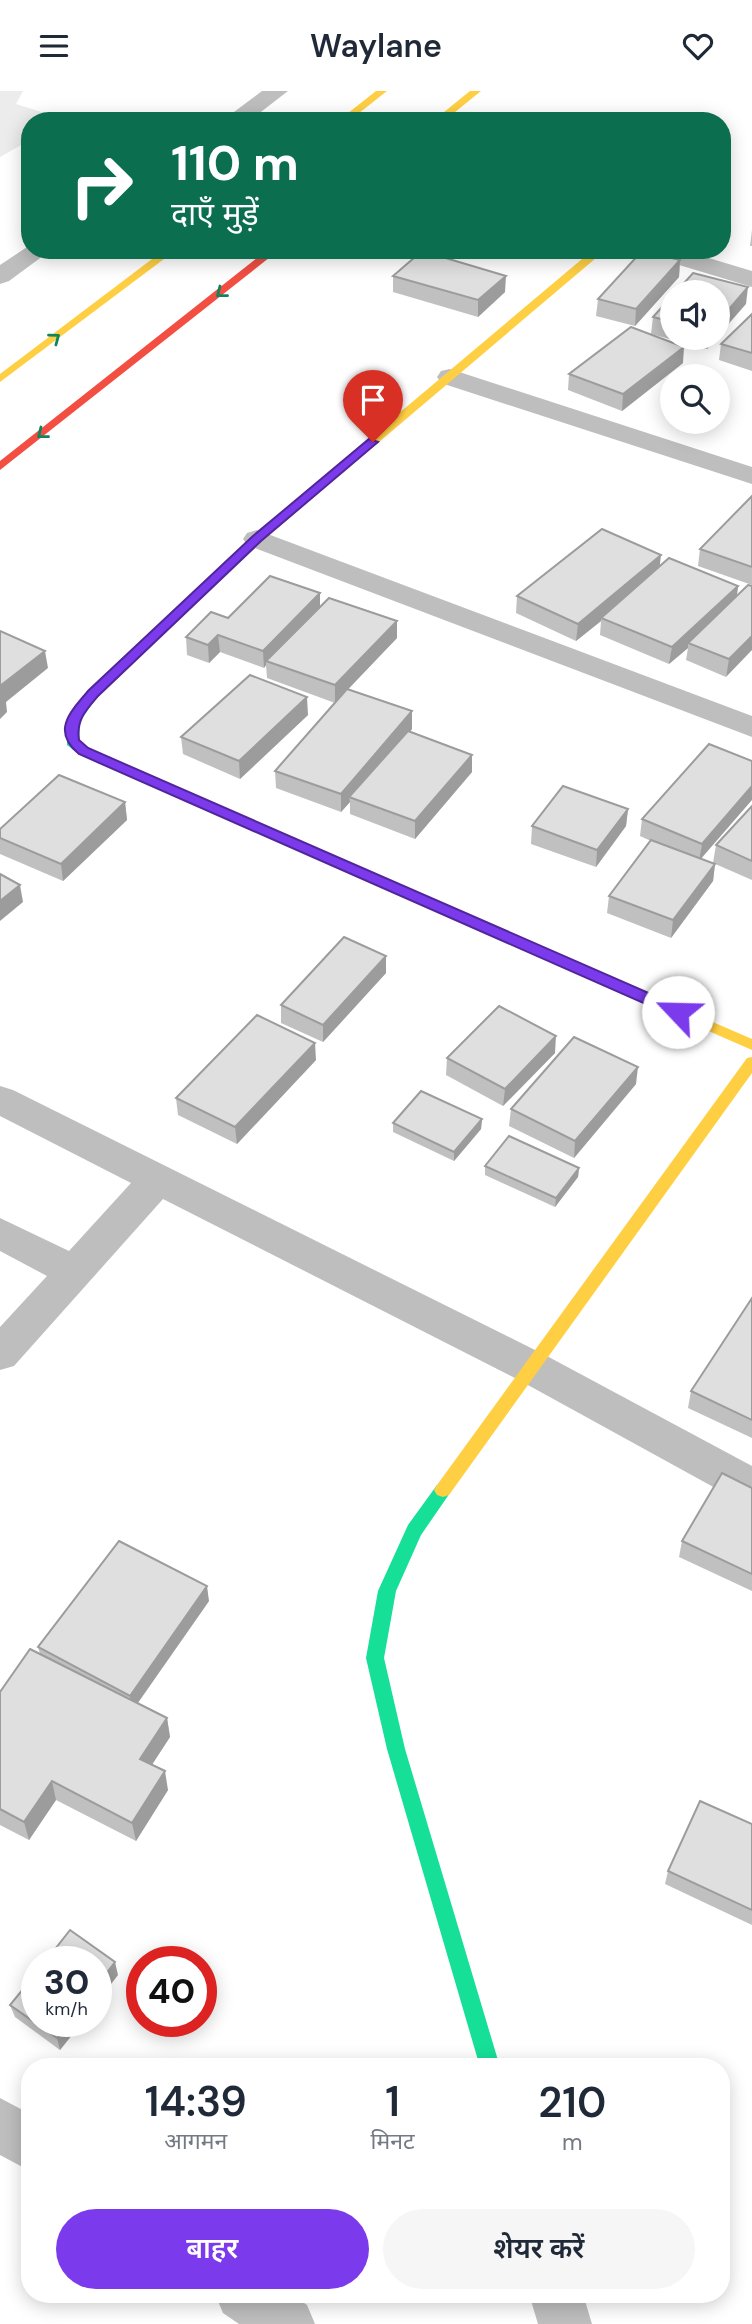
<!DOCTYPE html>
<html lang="hi">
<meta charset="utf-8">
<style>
body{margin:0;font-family:"DM Sans","Noto Sans Devanagari",sans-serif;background:#f6f6f7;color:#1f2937;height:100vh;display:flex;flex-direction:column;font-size:26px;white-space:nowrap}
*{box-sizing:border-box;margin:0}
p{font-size:23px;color:#747a83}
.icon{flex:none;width:38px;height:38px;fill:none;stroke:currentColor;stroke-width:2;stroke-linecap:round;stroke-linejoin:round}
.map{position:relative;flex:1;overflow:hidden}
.drawer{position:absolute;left:21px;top:1967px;width:709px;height:245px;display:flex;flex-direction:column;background:#fff;border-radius:28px;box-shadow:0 4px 18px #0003}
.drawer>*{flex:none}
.banner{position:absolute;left:21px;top:21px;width:710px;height:147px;border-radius:28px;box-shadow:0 4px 18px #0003;background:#0b6e4f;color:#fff;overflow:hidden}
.buttons{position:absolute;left:660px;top:189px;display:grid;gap:14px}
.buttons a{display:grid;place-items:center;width:70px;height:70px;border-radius:50%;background:#fff;box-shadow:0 4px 18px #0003;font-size:35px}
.speed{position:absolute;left:21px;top:1855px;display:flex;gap:14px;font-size:35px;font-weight:700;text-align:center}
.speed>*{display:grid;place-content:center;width:91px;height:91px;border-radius:50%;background:#fff;box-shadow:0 4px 18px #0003;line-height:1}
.speed small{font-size:18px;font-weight:400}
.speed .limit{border:10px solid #d22;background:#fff;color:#111}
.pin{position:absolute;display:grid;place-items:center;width:60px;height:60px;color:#fff;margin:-72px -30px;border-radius:50% 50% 50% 0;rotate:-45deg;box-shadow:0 0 7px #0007}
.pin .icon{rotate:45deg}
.me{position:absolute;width:77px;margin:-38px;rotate:294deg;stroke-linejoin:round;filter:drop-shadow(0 0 5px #0008)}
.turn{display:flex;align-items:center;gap:24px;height:147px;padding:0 35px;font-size:32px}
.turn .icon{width:91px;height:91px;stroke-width:2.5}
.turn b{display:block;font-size:49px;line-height:60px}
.eta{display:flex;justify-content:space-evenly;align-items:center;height:119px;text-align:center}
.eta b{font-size:42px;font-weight:600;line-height:49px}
.primary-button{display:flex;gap:14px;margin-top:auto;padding:14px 35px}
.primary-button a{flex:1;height:80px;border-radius:42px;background:#7c3aed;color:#fff;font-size:28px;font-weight:600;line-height:80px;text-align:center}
.primary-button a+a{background:#f6f6f7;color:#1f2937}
header{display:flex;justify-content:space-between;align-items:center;height:91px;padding:0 35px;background:#fff;font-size:32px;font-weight:600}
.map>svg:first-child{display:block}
</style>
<header><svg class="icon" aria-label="menu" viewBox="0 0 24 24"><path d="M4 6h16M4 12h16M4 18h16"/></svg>Waylane<svg class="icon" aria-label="heart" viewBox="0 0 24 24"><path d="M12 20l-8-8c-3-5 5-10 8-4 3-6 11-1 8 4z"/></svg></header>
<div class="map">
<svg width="752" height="2233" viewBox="0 0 752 2233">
<rect width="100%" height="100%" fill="#fff"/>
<polygon fill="#ececec" points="0,0 23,0 16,13 64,28 30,30 30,49 0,66"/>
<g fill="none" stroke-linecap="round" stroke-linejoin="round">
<g fill="#bebebe" fill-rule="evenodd">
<polygon points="262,0 288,0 249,30 222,30"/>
<polygon points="30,154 30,159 51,159 9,190 0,193 0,174"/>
<polygon points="643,159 682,159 752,180 752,196 646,164"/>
<polygon points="450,278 752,376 752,393 441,292 437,286 441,280"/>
<polygon points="257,439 752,625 752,646 247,454 243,448 247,442"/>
<polygon points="0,995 13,999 545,1264 752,1375 752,1414 737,1409 517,1288 163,1108 14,1275 0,1279 0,1236 47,1185 0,1160 0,1127 69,1160 131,1092 0,1025"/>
<polygon points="0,2007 30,2023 30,2080 0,2064"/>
<polygon points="215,2203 291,2203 307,2214 315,2233 239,2233 223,2222"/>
<polygon points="529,2203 583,2203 592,2233 538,2233"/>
</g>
<g fill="#16e098" fill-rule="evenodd">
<polygon points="198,499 202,500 202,506 98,605 80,630 79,650 89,657 540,856 542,859 540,862 530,862 79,663 67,654 68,630 88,599 194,500"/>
<polygon points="443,1392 449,1394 452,1399 421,1444 396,1500 384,1567 405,1658 500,1976 480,1976 387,1658 366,1567 378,1500 408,1434 437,1394"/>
</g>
<g fill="#ffcf43" fill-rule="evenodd">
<polygon points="376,0 387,0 349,30 338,30"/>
<polygon points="470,0 481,0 444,30 433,30"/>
<polygon points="164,159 176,159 0,291 0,283"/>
<polygon points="597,159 611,159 596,167 261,451 202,506 194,506 194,500 253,445 588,163"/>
<polygon points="535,854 752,948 752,959 530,862 528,859 530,856"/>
<polygon points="752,966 752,982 449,1404 443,1406 437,1404 434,1399 437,1394 747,967"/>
</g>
<polygon fill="#f24e42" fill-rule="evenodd" points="267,159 279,159 0,379 0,370"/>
</g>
<g fill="#c0c0c0">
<polygon points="752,139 752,155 750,155"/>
<polygon points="680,169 679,186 635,235 596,225 598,208"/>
<polygon points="393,185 505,201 478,226 393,201"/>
<polygon points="672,205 672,247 716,247 707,258 651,243 653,226"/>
<polygon points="752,223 752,280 719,269 721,253"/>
<polygon points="683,272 622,320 568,299 569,283"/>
<polygon points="752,405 752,494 698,475 700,458"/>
<polygon points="660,475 738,495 737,504 748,494 726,586 686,569 688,557 669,573 600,544 601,530 576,550 516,522 517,505"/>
<polygon points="320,502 320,515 397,547 348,598 412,638 410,641 472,681 415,748 350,723 350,711 341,721 276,697 275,680 335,612 267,587 266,574 264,577 220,561 209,572 187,564 186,546 228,527"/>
<polygon points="308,624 240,688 183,663 181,646"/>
<polygon points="709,653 701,768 715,773 713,790 671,847 607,822 609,805 651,750 640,745 642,728"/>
<polygon points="125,711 127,729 63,790 0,763 0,738"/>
<polygon points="752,715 752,789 713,772 716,754"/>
<polygon points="628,718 626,735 596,776 531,753 532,735"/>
<polygon points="386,865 386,882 323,951 281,932 281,914"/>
<polygon points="555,962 503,1015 446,984 447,967"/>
<polygon points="316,969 237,1053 178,1024 176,1007"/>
<polygon points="636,993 574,1067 509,1035 511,1018"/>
<polygon points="482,1028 481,1038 454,1070 393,1041 393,1032"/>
<polygon points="485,1075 579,1077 578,1086 555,1116 485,1084"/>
<polygon points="752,1207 752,1347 688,1317 691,1300"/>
<polygon points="752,1397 752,1500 679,1466 682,1450"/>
<polygon points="209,1510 138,1612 167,1627 170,1646 152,1674 168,1699 136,1750 56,1709 29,1749 0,1734 0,1601 40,1563 38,1556"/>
<polygon points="752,1733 752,1834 665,1793 668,1780"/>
<polygon points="10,1914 83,1930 60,1959 15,1926"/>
</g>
<g fill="#9c9c9c">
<polygon points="680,169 679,186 635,235 636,218"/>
<polygon points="506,185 505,201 478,226 478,209"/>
<polygon points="748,196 746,213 718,245 718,231"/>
<polygon points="708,247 716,247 707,258"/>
<polygon points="684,256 683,272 622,320 623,303"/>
<polygon points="661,464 659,481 601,527 601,530 576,550 578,533"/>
<polygon points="738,495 736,512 688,552 688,557 669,573 672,556"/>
<polygon points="320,502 320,519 266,570 266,574 264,577 263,560"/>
<polygon points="397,530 397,547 335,612 335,594"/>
<polygon points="218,544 220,561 209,572 208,554"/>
<polygon points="752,545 752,559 726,586 729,568"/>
<polygon points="45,560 48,577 6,611 7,621 0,628 0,595"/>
<polygon points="307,606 308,624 240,688 239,670"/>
<polygon points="412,620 412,638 353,707 349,706 350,711 341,721 341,703"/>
<polygon points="472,664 472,681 415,748 415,730"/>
<polygon points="752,695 752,709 699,770 702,753"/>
<polygon points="125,711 127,729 63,790 61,773"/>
<polygon points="628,718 626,735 596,776 597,759"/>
<polygon points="715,773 713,790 671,847 673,829"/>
<polygon points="20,794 23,811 0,830 0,810"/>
<polygon points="386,865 386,882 323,951 323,934"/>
<polygon points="556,945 555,962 503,1015 505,998"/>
<polygon points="315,952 316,969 237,1053 235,1036"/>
<polygon points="638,976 636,993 574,1067 575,1050"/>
<polygon points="482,1028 481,1038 454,1070 454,1061"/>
<polygon points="579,1077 578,1086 555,1116 556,1107"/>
<polygon points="207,1495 209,1510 132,1620 130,1605"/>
<polygon points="167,1627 170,1646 143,1687 140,1668"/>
<polygon points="165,1680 168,1699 136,1750 132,1732"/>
<polygon points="52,1690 56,1709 29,1749 24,1731"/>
<polygon points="115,1871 118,1884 96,1913 96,1896"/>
<polygon points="70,1930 83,1930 60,1959 57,1947"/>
</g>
<g fill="#dfdfdf" stroke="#9c9c9c" stroke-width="2">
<polygon points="422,160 506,185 478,209 393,185"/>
<polygon points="642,160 680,169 636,218 598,208"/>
<polygon points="693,182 748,196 718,231 718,201 676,201"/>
<polygon points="672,205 672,231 653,226"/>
<polygon points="752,223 752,262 721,253"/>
<polygon points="631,236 684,256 623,303 569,283"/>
<polygon points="752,405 752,476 700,458"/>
<polygon points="602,438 661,464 578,533 517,505"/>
<polygon points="669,467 738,495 672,556 601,527"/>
<polygon points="270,485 320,502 263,560 218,544 208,554 186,546 211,521 228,527"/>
<polygon points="748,494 752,495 752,545 729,568 688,552"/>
<polygon points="329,507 397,530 335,594 266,570"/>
<polygon points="0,540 45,560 0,595"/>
<polygon points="250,584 307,606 239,670 181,646"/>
<polygon points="347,598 412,620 341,703 275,680"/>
<polygon points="408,640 472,664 415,730 349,706"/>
<polygon points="709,653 752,670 752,695 702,753 642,728"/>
<polygon points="59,684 125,711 61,773 0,747 0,738"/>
<polygon points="563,695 628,718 597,759 532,735"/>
<polygon points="752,715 752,770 716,754"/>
<polygon points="651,749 715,773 673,829 609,805"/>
<polygon points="0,783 20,794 0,810"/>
<polygon points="344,846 386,865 323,934 281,914"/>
<polygon points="499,915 556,945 505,998 447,967"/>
<polygon points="257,924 315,952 235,1036 176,1007"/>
<polygon points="574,946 638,976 575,1050 511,1018"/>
<polygon points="421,1000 482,1028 454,1061 393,1032"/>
<polygon points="509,1045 579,1077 556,1107 485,1075"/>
<polygon points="752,1207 752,1329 691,1300"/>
<polygon points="722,1382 752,1397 752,1483 682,1450"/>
<polygon points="119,1450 207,1495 130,1605 38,1556"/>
<polygon points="30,1558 167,1627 140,1668 165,1680 132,1732 52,1690 24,1731 0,1718 0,1601"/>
<polygon points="700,1710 752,1733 752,1819 668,1780"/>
<polygon points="70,1839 115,1871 96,1896 96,1871 45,1871"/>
<polygon points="37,1881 37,1930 70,1930 57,1947 10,1914"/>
</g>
<defs><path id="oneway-chevron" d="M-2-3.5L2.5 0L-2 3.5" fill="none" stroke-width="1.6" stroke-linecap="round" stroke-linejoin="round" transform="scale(1.75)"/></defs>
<g stroke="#0d865b">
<use href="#oneway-chevron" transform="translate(221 202) rotate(142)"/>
<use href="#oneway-chevron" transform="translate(55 247) rotate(-37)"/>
<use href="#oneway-chevron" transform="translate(42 343) rotate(142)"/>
</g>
<path fill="#7c3aed" stroke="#51269a" stroke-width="2" d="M369 348 378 351 261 450 98 605C86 619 76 629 79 649L88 657 683 917 685 921 683 925H673L79 663C51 640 70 621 89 599L253 445Z"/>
</svg>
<div class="buttons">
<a><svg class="icon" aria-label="sound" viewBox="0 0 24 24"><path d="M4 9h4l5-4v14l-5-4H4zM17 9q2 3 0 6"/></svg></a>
<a><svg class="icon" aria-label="search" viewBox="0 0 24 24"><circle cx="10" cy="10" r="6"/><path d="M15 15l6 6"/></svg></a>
</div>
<div class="speed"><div>30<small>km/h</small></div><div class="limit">40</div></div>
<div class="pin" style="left:373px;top:351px;background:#d93025"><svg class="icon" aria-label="arrive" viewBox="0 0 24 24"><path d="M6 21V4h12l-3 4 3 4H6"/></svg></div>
<svg class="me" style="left:678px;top:921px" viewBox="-20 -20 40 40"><circle r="19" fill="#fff"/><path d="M0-13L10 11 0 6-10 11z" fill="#7c3aed"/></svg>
<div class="banner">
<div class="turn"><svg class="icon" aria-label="right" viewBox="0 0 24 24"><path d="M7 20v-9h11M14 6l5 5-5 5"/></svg><div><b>110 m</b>दाएँ मुड़ें</div></div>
</div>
<section class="drawer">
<div class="eta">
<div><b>14:39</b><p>आगमन</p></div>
<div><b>1</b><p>मिनट</p></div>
<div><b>210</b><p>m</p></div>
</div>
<div class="primary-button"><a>बाहर</a><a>शेयर करें</a></div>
</section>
</div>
